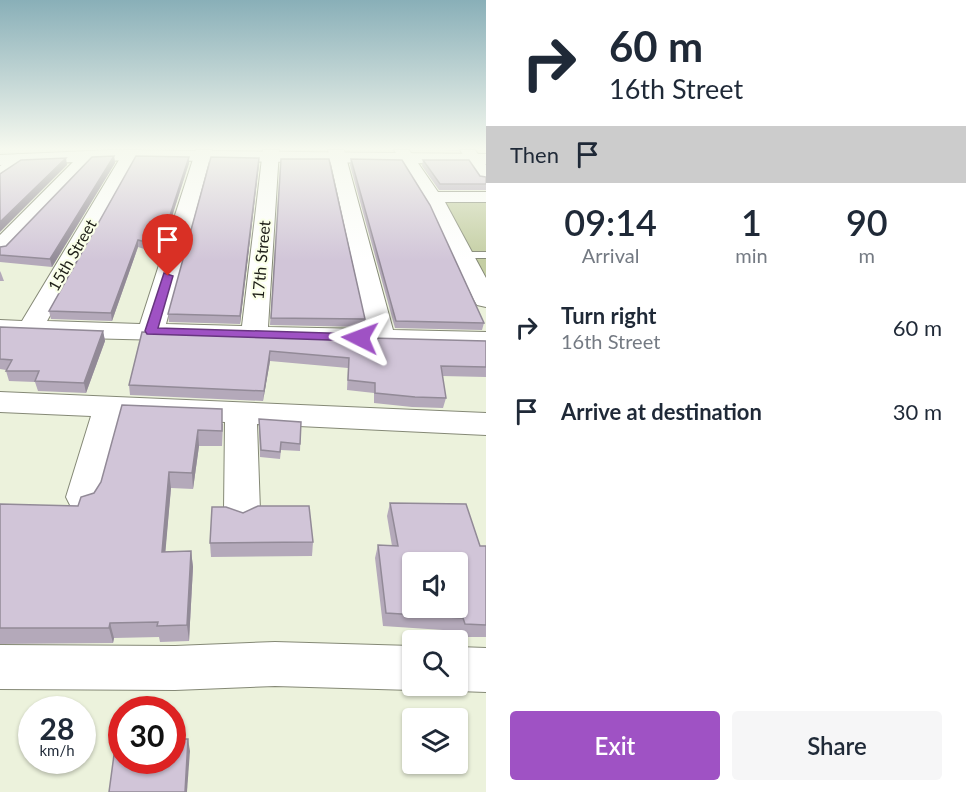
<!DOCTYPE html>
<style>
body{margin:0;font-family:Lato,sans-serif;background:#f6f6f7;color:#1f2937;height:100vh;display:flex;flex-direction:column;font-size:22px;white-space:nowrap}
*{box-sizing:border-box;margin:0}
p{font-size:20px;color:#747a83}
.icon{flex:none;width:33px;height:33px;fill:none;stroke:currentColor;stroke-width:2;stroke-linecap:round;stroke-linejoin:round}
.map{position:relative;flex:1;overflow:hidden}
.drawer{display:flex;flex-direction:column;background:#fff;width:480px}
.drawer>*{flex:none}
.banner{background:#fff;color:#1f2937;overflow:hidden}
.buttons{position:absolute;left:402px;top:552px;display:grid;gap:12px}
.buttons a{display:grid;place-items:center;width:66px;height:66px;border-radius:6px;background:#fff;box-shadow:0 2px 4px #0004;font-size:30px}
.speed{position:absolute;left:18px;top:696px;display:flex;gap:12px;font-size:30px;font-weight:700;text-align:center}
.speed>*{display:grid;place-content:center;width:78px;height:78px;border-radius:50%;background:#fff;box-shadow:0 2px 4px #0004;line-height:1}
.speed small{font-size:15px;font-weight:400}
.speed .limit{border:9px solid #d22;background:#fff;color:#111}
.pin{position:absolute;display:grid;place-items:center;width:51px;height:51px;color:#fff;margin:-62px -26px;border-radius:50% 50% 50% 0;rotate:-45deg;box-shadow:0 0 6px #0007}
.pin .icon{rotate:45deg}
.me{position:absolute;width:66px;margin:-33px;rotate:273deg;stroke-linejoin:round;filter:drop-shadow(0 0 4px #0008)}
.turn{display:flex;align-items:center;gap:21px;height:126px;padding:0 24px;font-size:27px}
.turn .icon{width:78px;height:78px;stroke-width:2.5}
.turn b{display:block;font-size:42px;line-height:51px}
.then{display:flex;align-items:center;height:57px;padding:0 24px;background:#0003;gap:12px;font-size:22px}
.eta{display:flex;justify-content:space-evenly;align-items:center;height:102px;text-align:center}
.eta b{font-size:36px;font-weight:600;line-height:42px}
.button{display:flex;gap:12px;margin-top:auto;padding:12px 24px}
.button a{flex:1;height:69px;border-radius:6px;background:#9f52c4;color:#fff;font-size:24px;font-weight:600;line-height:69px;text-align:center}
.button a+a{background:#f6f6f7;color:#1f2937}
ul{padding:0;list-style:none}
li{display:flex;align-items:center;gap:18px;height:84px;padding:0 24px}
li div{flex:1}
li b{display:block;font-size:22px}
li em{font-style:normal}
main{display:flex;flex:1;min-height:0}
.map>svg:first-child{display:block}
</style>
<main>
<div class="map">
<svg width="486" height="792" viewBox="0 0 486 792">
<rect width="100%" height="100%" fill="#ecf2dc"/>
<polygon fill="#c4cea3" points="433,197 486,197 486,299"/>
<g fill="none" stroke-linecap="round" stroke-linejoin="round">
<g stroke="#858976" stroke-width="2">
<polygon id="lane" points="486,252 486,258 462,258 457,255 462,252"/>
</g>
<g stroke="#858976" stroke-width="2">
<g id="street">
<polygon points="125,150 141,150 47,321 140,324 196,150 212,150 166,324 242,326 263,150 279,150 268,327 367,329 328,150 344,150 393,330 486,332 486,348 0,336 0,320 22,321"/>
<polygon points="394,150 409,150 438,192 486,192 486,202 445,202 486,278 486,307 477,305 474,300 424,197"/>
<polygon points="460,150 475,150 486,165 486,182 480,181"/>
<polygon points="88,151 96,156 94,159 8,252 0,253 0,235 82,153"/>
<path d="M18 154 26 159C20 167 10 177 0 179V166Z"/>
<polygon points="0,392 486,413 486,435 257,424 260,511 255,521 242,525 229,521 224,511 225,422 122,417 102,497 97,507 84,511 71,507 66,497 91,416 0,412"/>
<polygon points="275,642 412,646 412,686 424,686 412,690 275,686 175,690 0,689 0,645 175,646"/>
<polygon points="458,647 486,648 486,692 458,691 444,686 458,686"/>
</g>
</g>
<g stroke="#858976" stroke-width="2">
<polygon id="secondary" points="111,150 486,154 486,164 130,160 0,165 0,155"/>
</g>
<use href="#lane" fill="#fff" fill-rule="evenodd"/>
<use href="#street" fill="#fff" fill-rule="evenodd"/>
<use href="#secondary" fill="#fff" fill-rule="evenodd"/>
</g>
<g fill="#b4a9ba">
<polygon points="412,150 459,150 458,151"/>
<polygon points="114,156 115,163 52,267 0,262 0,247 6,246"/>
<polygon points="281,159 365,319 364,327 270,325"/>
<polygon points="351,159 484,323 482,330 395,328 350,165"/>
<polygon points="423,160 480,176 486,177 486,190 439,190 422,166"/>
<polygon points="189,163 160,254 138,247 112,321 51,319 49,311"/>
<polygon points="259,164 240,324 169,322 168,314"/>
<polygon points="0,271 1,273 4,281 0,281"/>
<polygon points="0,327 103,331 105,341 86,393 38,391 35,382 9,381 6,371 6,370 0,369"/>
<polygon points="142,332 486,341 486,377 442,376 446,398 443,408 412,407 374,403 374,393 347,390 348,368 270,361 263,401 130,395 129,385"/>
<polygon points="122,405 223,424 222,446 199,446 193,489 171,488 165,552 191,551 193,567 189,641 160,642 159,637 114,638 113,643 0,644 0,504 78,506 94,493 101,482"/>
<polygon points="301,422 300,451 281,450 280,459 260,457 259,426"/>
<polygon points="390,503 480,546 486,546 486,637 460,637 458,631 383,626 375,558 378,545 392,546 387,516"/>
<polygon points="243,513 313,542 312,556 211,557 210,543"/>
</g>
<g fill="#928a97">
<polygon points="114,156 115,163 52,267 50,259"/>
<polygon points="189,157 189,163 160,254 160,246"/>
<polygon points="66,158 67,165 0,232 0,222"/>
<polygon points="259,158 259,164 240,324 240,316"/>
<polygon points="138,240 138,247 112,321 111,313"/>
<polygon points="103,331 105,341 86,393 84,383"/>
<polygon points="270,351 270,361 263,401 264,391"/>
<polygon points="198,430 199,446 193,489 192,473"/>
<polygon points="169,472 171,488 164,568 162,552"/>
<polygon points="191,551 193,567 189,641 187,625"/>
<polygon points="110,623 114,638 113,643 109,628"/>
<polygon points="188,739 190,751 187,792 185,792"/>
</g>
<g fill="#d1c5d8" stroke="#928a97" stroke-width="1.5" fill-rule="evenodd">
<polygon points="114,156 50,259 0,255 0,247 6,246 92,157"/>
<polygon points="136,156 189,157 160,246 138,240 111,313 49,311"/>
<polygon points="211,157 259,158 240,316 168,314"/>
<polygon points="66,158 0,222 0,174 21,160"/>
<polygon points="281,159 329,159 365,319 271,318"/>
<polygon points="351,159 402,160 430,205 484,323 396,321"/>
<polygon points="423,160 469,160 480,176 486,177 486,184 440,184"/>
<polygon points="0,327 103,331 84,383 35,381 39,371 6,371 12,360 0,359"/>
<polygon points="142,332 486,341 486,367 441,366 446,398 415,397 375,393 375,383 348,380 349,358 270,351 264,391 129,385"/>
<polygon points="122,405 222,409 222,431 198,430 192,473 169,472 162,552 191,551 187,625 157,626 158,622 110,623 109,628 0,628 0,504 78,506 81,497 94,493 101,482"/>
<polygon points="259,419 301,422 300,444 281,442 280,452 261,450"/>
<path d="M390 503 466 504 480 546H486V625L465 624 463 618 386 613 378 545 398 546ZM412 562H458V608H412Z"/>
<polygon points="258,506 309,506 313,542 210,543 212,507 226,507 243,513"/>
<polygon points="172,739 188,739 185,792 109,792 116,740 122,740 122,760 172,760"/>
</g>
<linearGradient id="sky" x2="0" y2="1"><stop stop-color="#89afb8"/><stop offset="0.57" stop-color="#f6f9ef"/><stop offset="1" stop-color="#f6f9ef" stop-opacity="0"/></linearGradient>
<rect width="486" height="261" fill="url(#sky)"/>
<polygon fill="#9f52c4" stroke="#67357f" stroke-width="1.5" points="164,273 173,276 158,328 360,334 366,338 360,341 147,334 145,331"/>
<g text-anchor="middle" stroke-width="4.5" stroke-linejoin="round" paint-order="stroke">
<g font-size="16" fill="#1d1e17" stroke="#faffe9">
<text transform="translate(72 255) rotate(-60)" y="6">15th Street</text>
<text transform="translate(261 260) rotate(-85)" y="6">17th Street</text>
</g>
</g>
</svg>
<div class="buttons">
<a><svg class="icon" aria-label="sound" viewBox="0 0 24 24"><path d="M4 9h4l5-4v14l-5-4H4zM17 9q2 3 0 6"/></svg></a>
<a><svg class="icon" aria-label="search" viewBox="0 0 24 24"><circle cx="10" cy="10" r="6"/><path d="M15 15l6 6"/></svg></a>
<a><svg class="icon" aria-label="layers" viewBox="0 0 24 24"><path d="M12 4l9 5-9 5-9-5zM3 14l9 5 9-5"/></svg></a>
</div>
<div class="speed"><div>28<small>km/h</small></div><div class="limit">30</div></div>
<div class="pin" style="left:168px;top:276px;background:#d93025"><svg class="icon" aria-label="arrive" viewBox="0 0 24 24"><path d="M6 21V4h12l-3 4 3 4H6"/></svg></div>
<svg class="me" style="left:360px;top:338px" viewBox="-20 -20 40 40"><path d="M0-17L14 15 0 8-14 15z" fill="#9f52c4" stroke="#fff" stroke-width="4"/></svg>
</div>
<section class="drawer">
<div class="banner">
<div class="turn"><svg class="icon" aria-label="right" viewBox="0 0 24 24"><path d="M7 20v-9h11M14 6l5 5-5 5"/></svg><div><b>60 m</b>16th Street</div></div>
<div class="then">Then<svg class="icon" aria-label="arrive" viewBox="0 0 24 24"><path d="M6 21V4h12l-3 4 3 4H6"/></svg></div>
</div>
<div class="eta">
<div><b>09:14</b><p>Arrival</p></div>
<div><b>1</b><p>min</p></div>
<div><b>90</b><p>m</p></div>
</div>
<ul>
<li><svg class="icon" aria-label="right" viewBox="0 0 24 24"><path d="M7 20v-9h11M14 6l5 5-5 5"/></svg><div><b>Turn right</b><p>16th Street</p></div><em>60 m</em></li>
<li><svg class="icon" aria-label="arrive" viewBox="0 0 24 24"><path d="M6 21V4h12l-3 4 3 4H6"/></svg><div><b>Arrive at destination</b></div><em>30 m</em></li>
</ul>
<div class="button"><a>Exit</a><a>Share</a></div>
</section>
</main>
